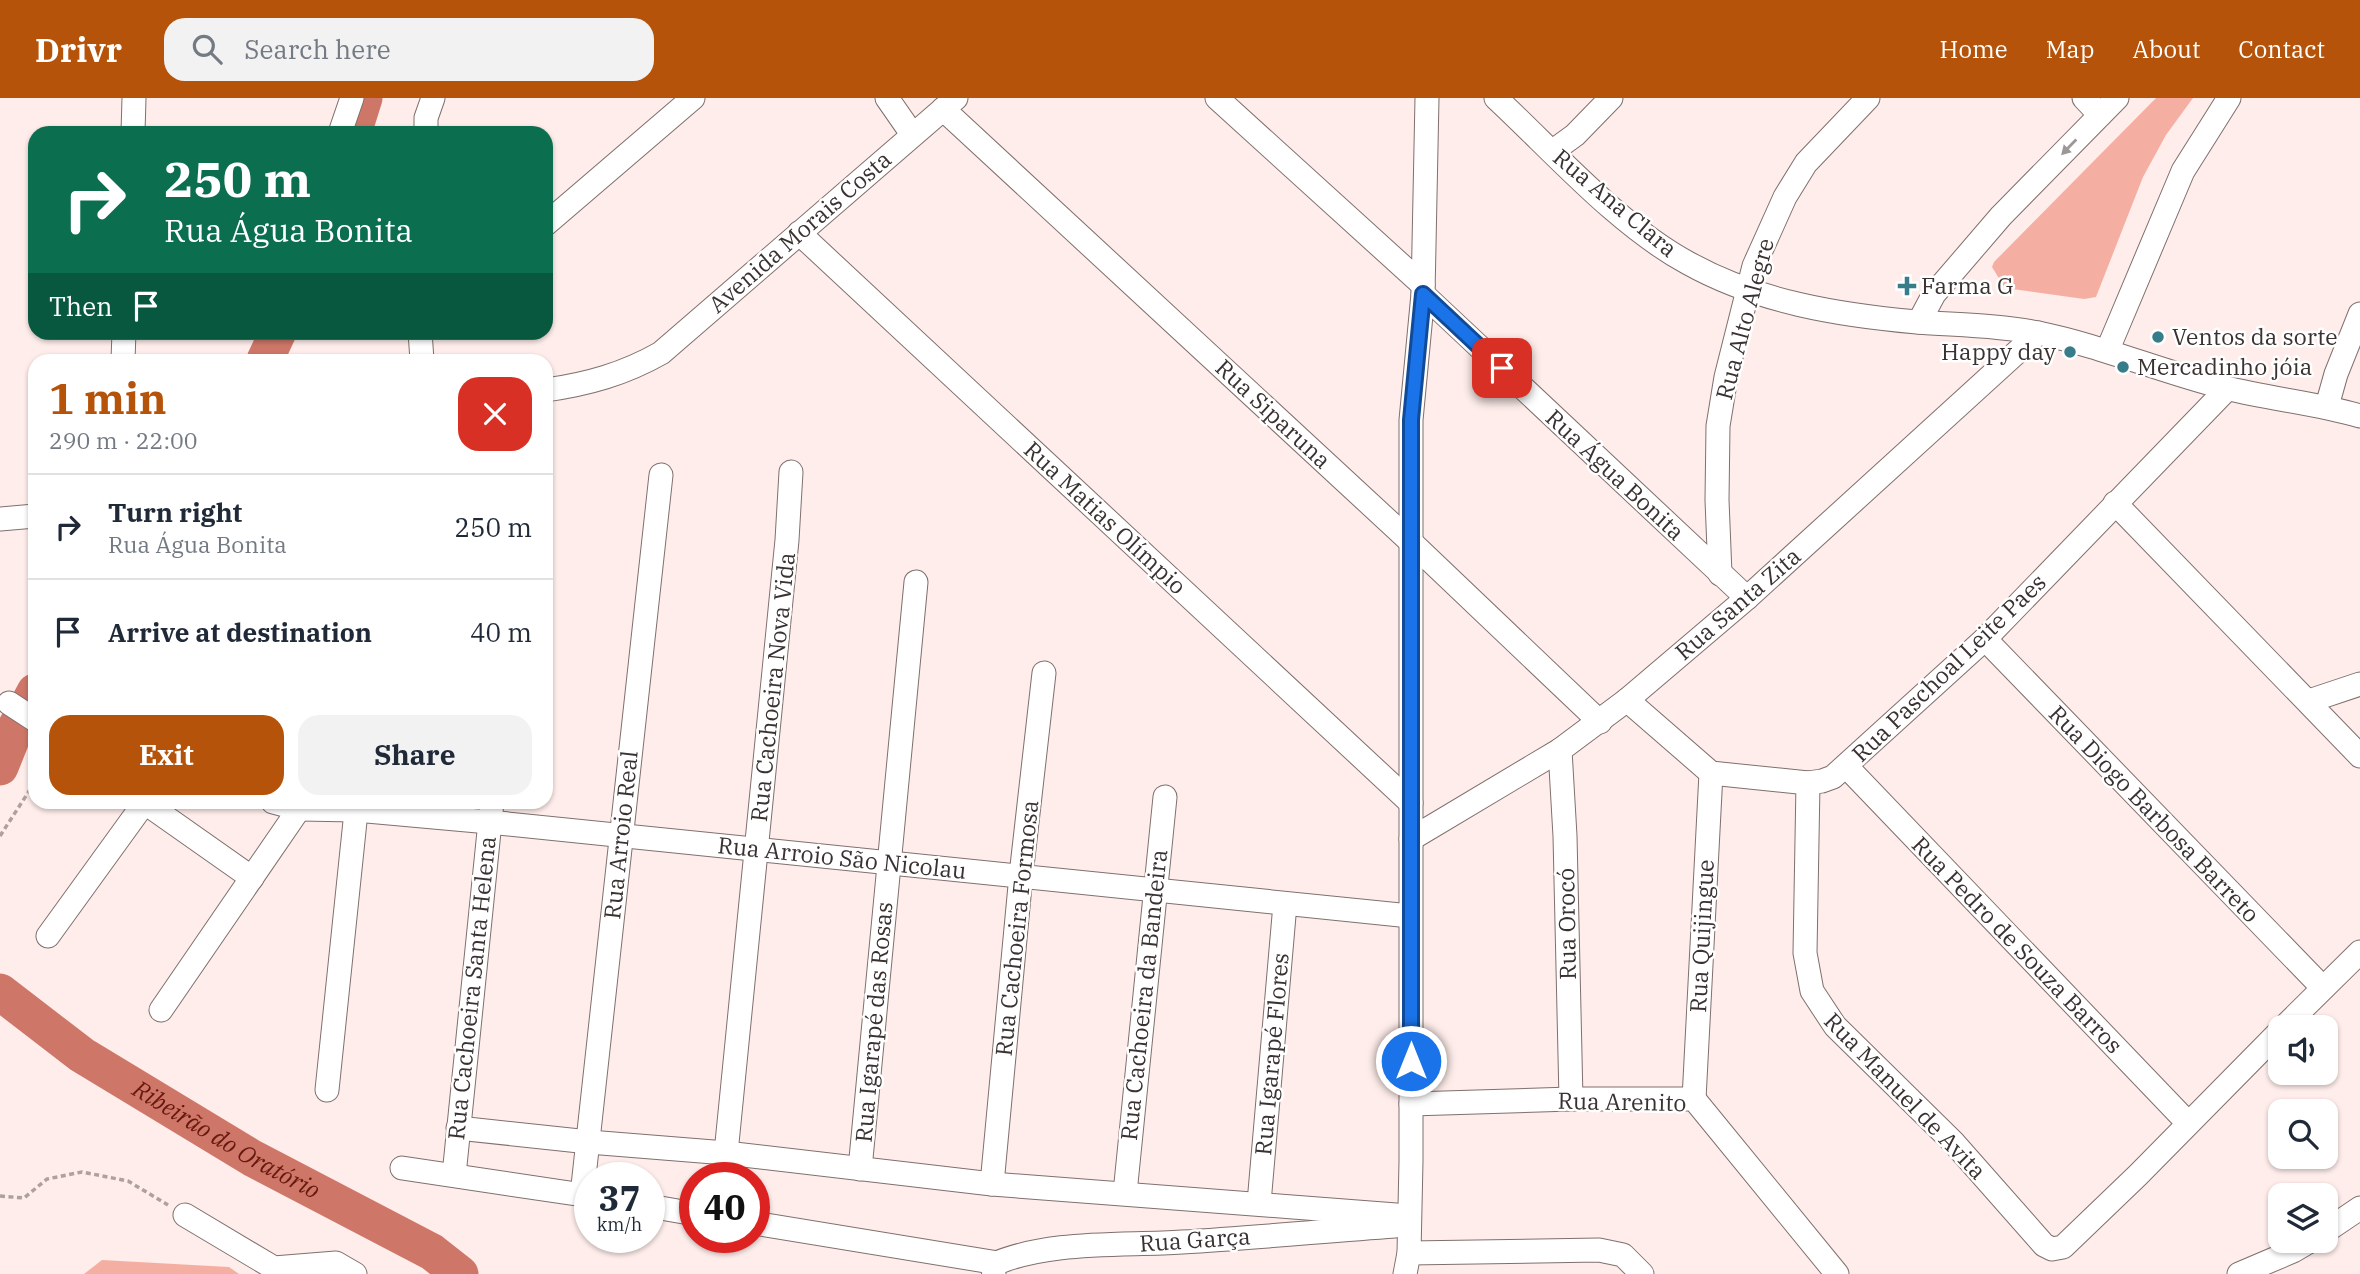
<!DOCTYPE html>
<meta charset="utf-8">
<style>
body{margin:0;font-family:"IBM Plex Serif",serif;background:#f2f2f3;color:#1f2937;height:100vh;display:flex;flex-direction:column;font-size:26px;white-space:nowrap}
*{box-sizing:border-box;margin:0}
p{font-size:23px;color:#747a83}
.icon{flex:none;width:38px;height:38px;fill:none;stroke:currentColor;stroke-width:2;stroke-linecap:round;stroke-linejoin:round}
.map{position:relative;flex:1;overflow:hidden}
.sheet{position:absolute;left:28px;top:256px;width:525px;height:455px;display:flex;flex-direction:column;background:#fff;border-radius:21px;box-shadow:0 2px 5px #0004}
.sheet>*{flex:none}
.hud{position:absolute;left:28px;top:28px;width:525px;height:214px;border-radius:21px;box-shadow:0 2px 5px #0004;background:#0b6e4f;color:#fff;overflow:hidden}
.tools{position:absolute;left:2268px;top:917px;display:grid;gap:14px}
.tools a{display:grid;place-items:center;width:70px;height:70px;border-radius:14px;background:#fff;box-shadow:0 2px 5px #0004;font-size:35px}
.speed{position:absolute;left:574px;top:1064px;display:flex;gap:14px;font-size:35px;font-weight:700;text-align:center}
.speed>*{display:grid;place-content:center;width:91px;height:91px;border-radius:50%;background:#fff;box-shadow:0 2px 5px #0004;line-height:1}
.speed small{font-size:18px;font-weight:400}
.speed .limit{border:10px solid #d22;background:#fff;color:#111}
.pin{position:absolute;display:grid;place-items:center;width:60px;height:60px;color:#fff;margin:-30px;border-radius:14px;box-shadow:0 4px 10px #0006}
.me{position:absolute;width:77px;margin:-38px;rotate:0deg;stroke-linejoin:round;filter:drop-shadow(0 0 5px #0008)}
.turn{display:flex;align-items:center;gap:24px;height:147px;padding:0 21px;font-size:32px}
.turn .icon{width:91px;height:91px;stroke-width:2.5}
.turn b{display:block;font-size:49px;line-height:60px}
.then{display:flex;align-items:center;height:66px;padding:0 21px;background:#0003;gap:14px;font-size:26px}
.round{display:grid;place-items:center;flex:none;width:74px;height:74px;border-radius:21px;background:#f2f2f3}
.summary{display:flex;align-items:center;justify-content:space-between;height:119px;padding:0 21px}
h1{font-size:42px;font-weight:700;line-height:52px;color:#b45309}
.button{display:flex;gap:14px;margin-top:auto;padding:14px 21px}
.button a{flex:1;height:80px;border-radius:21px;background:#b45309;color:#fff;font-size:28px;font-weight:700;line-height:80px;text-align:center}
.button a+a{background:#f2f2f3;color:#1f2937}
ul{padding:0;list-style:none}
li{display:flex;align-items:center;gap:21px;height:105px;padding:0 21px;border-top:2px solid #e0e1e3}
li div{flex:1}
li b{display:block;font-size:26px}
li em{font-style:normal}
header{display:flex;align-items:center;gap:42px;box-sizing:border-box;height:98px;padding:0 35px;background:#b45309;color:#fff}
header strong{font-size:33px}
nav{display:flex;gap:38px;margin-inline-start:auto;font-size:24px}
.search{width:490px;height:63px;background:#f2f2f3;display:flex;align-items:center;gap:18px;box-sizing:border-box;padding:0 24px;border-radius:21px;color:#747a83;font-size:26px}
.map>svg:first-child{display:block}
</style>
<header>
<strong>Drivr</strong>
<div class="search"><svg class="icon" aria-label="search" viewBox="0 0 24 24"><circle cx="10" cy="10" r="6"/><path d="M15 15l6 6"/></svg>Search here</div>
<nav><a>Home</a><a>Map</a><a>About</a><a>Contact</a></nav>
</header>
<div class="map">
<svg width="2360" height="1176" viewBox="0 0 2360 1176">
<rect width="100%" height="100%" fill="#feedea"/>
<g fill="#f5afa2">
<polygon points="2156,0 2193,0 2166,37 2143,79 2096,199 2084,201 2005,190 1992,169 1994,164"/>
<polygon points="102,1162 229,1169 239,1176 84,1176"/>
</g>
<g fill="none" stroke-linecap="round" stroke-linejoin="round">
<g stroke="#ce7768" stroke-width="37">
<polyline points="353,35 364,0"/>
<polyline points="265,262 278,234"/>
<polyline points="0,669 16,629 35,594"/>
<path id="s1" d="M0 894 82 957 252 1060 432 1154 460 1176"/>
</g>
<g stroke="#7f706d" stroke-width="25">
<g id="minor">
<polyline points="887,0 912,36"/>
<polyline points="1217,0 1423,187"/>
<path d="M1496 0C1555 55 1618 127 1688 165 1758 204 1838 217 1917 224 1957 227 1998 227 2038 235 2102 248 2162 274 2226 290 2270 301 2316 305 2360 318"/>
<polyline points="2084,0 2100,17"/>
<polyline points="943,11 1412,445 1600,624"/>
<polyline points="133,35 134,0"/>
<polyline points="340,35 352,0"/>
<polyline points="426,35 426,20 433,0"/>
<polyline points="1553,53 1575,37 1611,0"/>
<polyline points="546,126 693,0"/>
<polyline points="799,135 1411,705"/>
<polyline points="1423,196 1747,500"/>
<polyline points="1919,224 1934,196 2001,118 2117,0"/>
<polyline points="420,234 422,262"/>
<polyline points="2108,251 2183,73 2229,0"/>
<polyline points="123,262 124,234"/>
<path d="M546 292C588 286 624 276 661 255L956 0"/>
<polyline points="2327,308 2336,276 2360,216"/>
<polyline points="2115,405 2360,658"/>
<polyline points="0,421 35,418"/>
<polyline points="1720,476 1717,402 1718,328 1726,279 1754,168 1785,99 1806,65 1868,0"/>
<polyline points="1985,541 2323,890"/>
<polyline points="1627,602 1711,675 1808,685 1822,683 1833,679 1985,541 2227,291"/>
<polyline points="2309,603 2360,586"/>
<polyline points="9,605 35,622"/>
<polyline points="1560,652 1565,738 1571,1001"/>
<polyline points="1846,668 2188,1025"/>
<polyline points="1808,685 1805,855 1812,893 1835,928 1954,1045 2044,1147 2052,1151 2063,1149 2138,1077 2280,933"/>
<polyline points="144,704 252,780"/>
<polyline points="273,704 299,711 356,712 489,724 1410,818"/>
<polyline points="1411,741 1560,652 1627,602 1747,500 2038,235"/>
<polyline points="48,838 145,704"/>
<polyline points="161,912 299,711"/>
<polyline points="2284,929 2360,854"/>
<polyline points="327,992 357,704"/>
<polyline points="1694,1001 1711,675"/>
<polyline points="1411,1006 1571,1001 1694,1001 1837,1176"/>
<polyline points="458,1030 589,1044 726,1055 992,1086 1409,1118"/>
<polyline points="726,1055 787,442 791,374"/>
<polyline points="402,1070 590,1098"/>
<polyline points="860,1071 916,484"/>
<polyline points="454,1077 492,704"/>
<polyline points="992,1086 1021,777 1044,575"/>
<polyline points="1125,1095 1165,699"/>
<polyline points="582,1097 661,377"/>
<polyline points="1259,1105 1285,806"/>
<polyline points="649,1108 695,1116"/>
<polyline points="185,1117 274,1170 336,1165 355,1176"/>
<polyline points="754,1125 998,1165"/>
<polyline points="2326,1133 2360,1110"/>
<polyline points="1409,1155 1599,1152 1623,1157 1642,1176"/>
<path d="M994 1176 992 1167C1048 1142 1121 1148 1182 1144 1253 1140 1324 1133 1395 1128"/>
<polyline points="1405,1176 1409,1155 1411,1063 1411,322 1423,196 1427,0"/>
<polyline points="2239,1176 2293,1153 2310,1143"/>
</g>
</g>
<g stroke="#ada09e" stroke-width="3.5" stroke-dasharray="5 3.5" stroke-linecap="butt">
<polyline points="0,738 35,684"/>
<polyline points="0,1098 24,1100 47,1081 82,1074 128,1083 168,1107"/>
</g>
<use href="#minor" stroke="#fff" stroke-width="23"/>
</g>
<defs><path id="oneway-solid" d="M-6-.8H1V-3.2L6.5 0L1 3.2V.8H-6Z" transform="scale(1.75)"/></defs>
<use fill="#9c9898" href="#oneway-solid" transform="translate(2069 49) rotate(134)"/>
<g fill="none" stroke-linecap="round" stroke-linejoin="round">
<g stroke="#114b97" stroke-width="18">
<polyline id="route" points="1411,963 1411,322 1423,196 1502,270"/>
</g>
<use href="#route" stroke="#1a73e8" stroke-width="12"/>
</g>
<g fill="#377d89" stroke="#fff" stroke-width="2.5">
<path d="M1903.5 177.5h7v7h7v7h-7v7h-7v-7h-7v-7h7z"/>
<circle cx="2158" cy="239" r="7"/>
<circle cx="2070" cy="254" r="7"/>
<circle cx="2123" cy="269" r="7"/>
</g>
<g text-anchor="middle" stroke-width="5" stroke-linejoin="round" paint-order="stroke">
<g font-size="23" fill="#393231" stroke="#fff">
<text transform="translate(1615 105) rotate(40)" y="8">Rua Ana Clara</text>
<text transform="translate(800 134) rotate(-41)" y="8">Avenida Morais Costa</text>
<text transform="translate(1745 221) rotate(-75)" y="8">Rua Alto Alegre</text>
<text transform="translate(1273 316) rotate(43)" y="8">Rua Siparuna</text>
<text transform="translate(1615 377) rotate(43)" y="8">Rua Água Bonita</text>
<text transform="translate(1105 420) rotate(43)" y="8">Rua Matias Olímpio</text>
<text transform="translate(1738 506) rotate(-41)" y="8">Rua Santa Zita</text>
<text transform="translate(1949 570) rotate(-44)" y="8">Rua Paschoal Leite Paes</text>
<text transform="translate(773 589) rotate(-84)" y="8">Rua Cachoeira Nova Vida</text>
<text transform="translate(2154 716) rotate(46)" y="8">Rua Diogo Barbosa Barreto</text>
<text transform="translate(621 737) rotate(-84)" y="8">Rua Arroio Real</text>
<text transform="translate(842 760) rotate(6)" y="8">Rua Arroio São Nicolau</text>
<text transform="translate(1567 826) rotate(-91)" y="8">Rua Orocó</text>
<text transform="translate(1017 830) rotate(-84)" y="8">Rua Cachoeira Formosa</text>
<text transform="translate(1702 838) rotate(-87)" y="8">Rua Quijingue</text>
<text transform="translate(2017 847) rotate(46)" y="8">Rua Pedro de Souza Barros</text>
<text transform="translate(472 890) rotate(-84)" y="8">Rua Cachoeira Santa Helena</text>
<text transform="translate(1144 897) rotate(-84)" y="8">Rua Cachoeira da Bandeira</text>
<text transform="translate(874 924) rotate(-85)" y="8">Rua Igarapé das Rosas</text>
<text transform="translate(1272 956) rotate(-85)" y="8">Rua Igarapé Flores</text>
<text transform="translate(1905 998) rotate(46)" y="8">Rua Manuel de Avita</text>
<text transform="translate(1622 1004) rotate(1)" y="8">Rua Arenito</text>
<text transform="translate(1195 1142) rotate(-4)" y="8">Rua Garça</text>
</g>
<g font-size="23" fill="#393231" stroke="#fff" text-anchor="start">
<text x="1921" y="196">Farma G</text>
<text x="2172" y="247">Ventos da sorte</text>
<text x="2056" y="262" text-anchor="end">Happy day</text>
<text x="2137" y="277">Mercadinho jóia</text>
</g>
<g font-size="24" font-style="italic" fill="#68190f" stroke="#fff">
<text dy="8" stroke="none"><textPath href="#s1" startOffset="271">Ribeirão do Oratório</textPath></text>
</g>
</g>
</svg>
<div class="tools">
<a><svg class="icon" aria-label="sound" viewBox="0 0 24 24"><path d="M4 9h4l5-4v14l-5-4H4zM17 9q2 3 0 6"/></svg></a>
<a><svg class="icon" aria-label="search" viewBox="0 0 24 24"><circle cx="10" cy="10" r="6"/><path d="M15 15l6 6"/></svg></a>
<a><svg class="icon" aria-label="layers" viewBox="0 0 24 24"><path d="M12 4l9 5-9 5-9-5zM3 14l9 5 9-5"/></svg></a>
</div>
<div class="speed"><div>37<small>km/h</small></div><div class="limit">40</div></div>
<div class="pin" style="left:1502px;top:270px;background:#d93025"><svg class="icon" aria-label="arrive" viewBox="0 0 24 24"><path d="M6 21V4h12l-3 4 3 4H6"/></svg></div>
<svg class="me" style="left:1411px;top:963px" viewBox="-20 -20 40 40"><circle r="17" fill="#1a73e8" stroke="#fff" stroke-width="3"/><path d="M0-11L8 9 0 5-8 9z" fill="#fff"/></svg>
<div class="hud">
<div class="turn"><svg class="icon" aria-label="right" viewBox="0 0 24 24"><path d="M7 20v-9h11M14 6l5 5-5 5"/></svg><div><b>250 m</b>Rua Água Bonita</div></div>
<div class="then">Then<svg class="icon" aria-label="arrive" viewBox="0 0 24 24"><path d="M6 21V4h12l-3 4 3 4H6"/></svg></div>
</div>
<section class="sheet">
<div class="summary"><div><h1>1 min</h1><p>290 m · 22:00</p></div><a class="round" style="background:#d93025;color:#fff"><svg class="icon" aria-label="close" viewBox="0 0 24 24"><path d="M6 6l12 12M18 6L6 18"/></svg></a></div>
<ul>
<li><svg class="icon" aria-label="right" viewBox="0 0 24 24"><path d="M7 20v-9h11M14 6l5 5-5 5"/></svg><div><b>Turn right</b><p>Rua Água Bonita</p></div><em>250 m</em></li>
<li><svg class="icon" aria-label="arrive" viewBox="0 0 24 24"><path d="M6 21V4h12l-3 4 3 4H6"/></svg><div><b>Arrive at destination</b></div><em>40 m</em></li>
</ul>
<div class="button"><a>Exit</a><a>Share</a></div>
</section>
</div>
